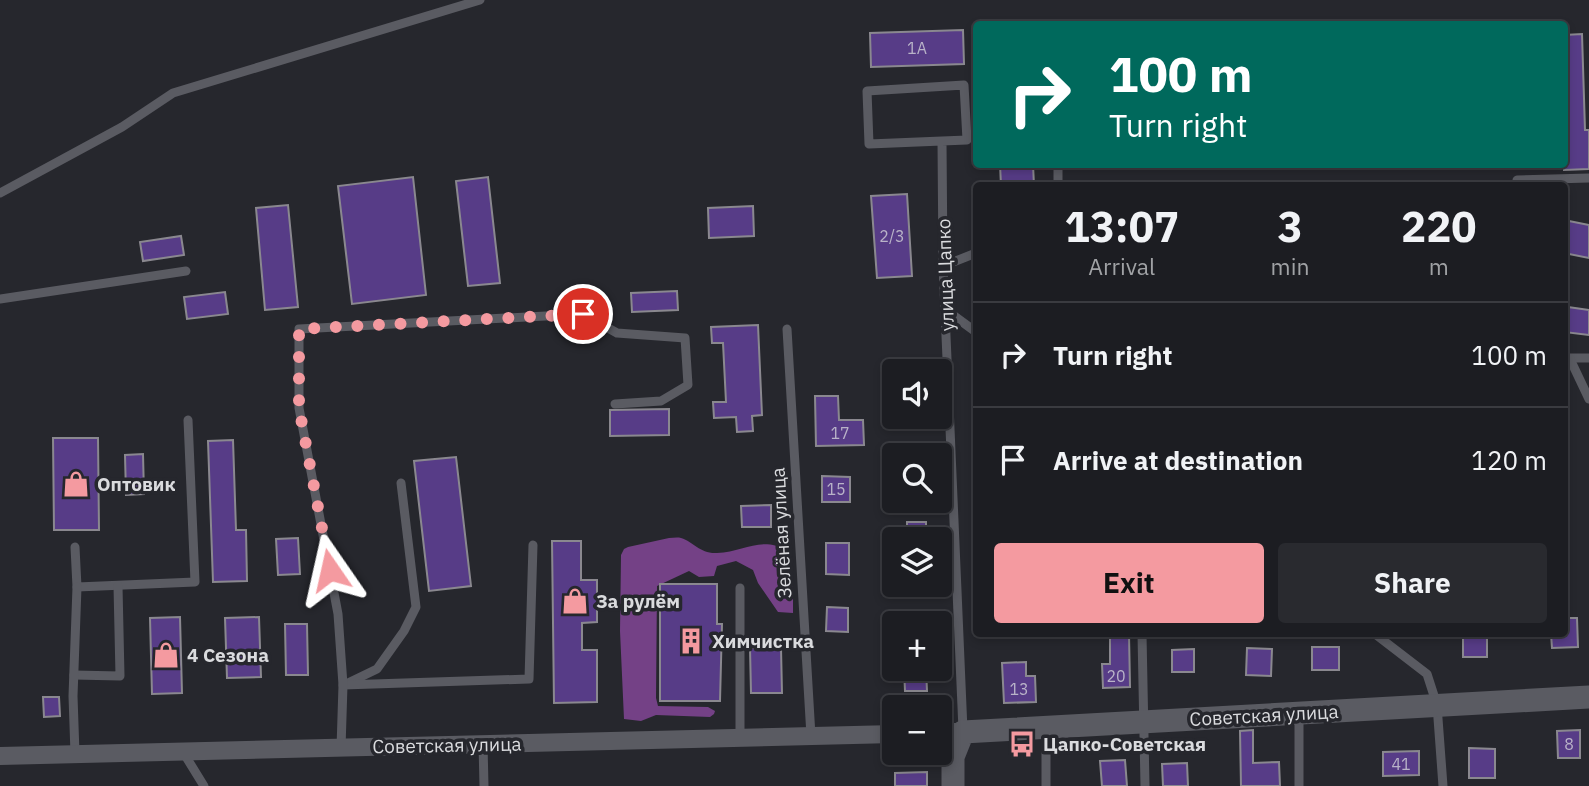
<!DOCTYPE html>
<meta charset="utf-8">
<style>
body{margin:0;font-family:"IBM Plex Sans",sans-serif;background:#292a2f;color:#f1f3f6;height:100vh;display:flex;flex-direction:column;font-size:26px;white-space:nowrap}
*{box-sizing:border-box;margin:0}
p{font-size:23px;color:#a0a2a5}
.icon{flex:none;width:38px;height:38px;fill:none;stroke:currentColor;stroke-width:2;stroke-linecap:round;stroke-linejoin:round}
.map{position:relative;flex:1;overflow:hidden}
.drawer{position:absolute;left:973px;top:182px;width:595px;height:455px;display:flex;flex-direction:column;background:#1c1d22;border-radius:7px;box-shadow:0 4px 10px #0003,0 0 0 2px #3a3b40}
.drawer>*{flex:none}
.hud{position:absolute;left:973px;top:21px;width:595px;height:147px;border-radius:7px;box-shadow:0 4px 10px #0003,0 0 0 2px #3a3b40;background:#00695c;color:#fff;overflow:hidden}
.controls{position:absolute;left:882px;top:359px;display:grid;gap:14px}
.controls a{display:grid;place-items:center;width:70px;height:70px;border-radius:7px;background:#1c1d22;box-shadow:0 4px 10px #0003,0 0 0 2px #3a3b40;font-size:35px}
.pin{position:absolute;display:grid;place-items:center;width:60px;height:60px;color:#fff;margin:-30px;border:4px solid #fff;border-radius:50%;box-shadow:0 2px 7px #0007}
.me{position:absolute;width:77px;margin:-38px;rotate:349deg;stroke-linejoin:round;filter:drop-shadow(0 0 5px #0008)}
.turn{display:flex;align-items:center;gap:24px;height:147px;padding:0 21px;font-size:32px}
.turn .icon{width:91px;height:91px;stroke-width:2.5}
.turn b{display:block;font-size:49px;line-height:60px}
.eta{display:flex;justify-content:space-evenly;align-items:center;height:119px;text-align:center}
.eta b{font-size:42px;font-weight:700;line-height:49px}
.cta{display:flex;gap:14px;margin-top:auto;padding:14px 21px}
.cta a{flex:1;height:80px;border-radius:7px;background:#f49aa0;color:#111;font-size:28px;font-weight:700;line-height:80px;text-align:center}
.cta a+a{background:#292a2f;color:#f1f3f6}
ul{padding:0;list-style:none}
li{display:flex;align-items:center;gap:21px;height:105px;padding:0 21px;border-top:2px solid #3a3b40}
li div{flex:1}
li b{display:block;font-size:26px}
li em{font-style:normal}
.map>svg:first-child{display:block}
</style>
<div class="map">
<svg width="1589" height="786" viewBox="0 0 1589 786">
<rect width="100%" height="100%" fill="#26272d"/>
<path fill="#744186" d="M669 538C673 538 677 537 681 538 694 542 700 554 717 553 744 552 761 535 788 551L793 593V613L778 612 758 583 753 570 736 561 717 566 714 576 699 577 689 571 657 586 656 698 658 706 708 707 715 711 714 714 710 717 656 715 641 721 624 719 620 631 621 555 624 549 628 547Z"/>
<g fill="#573c87" stroke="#8a888f" stroke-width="2">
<polygon points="963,30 964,64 871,67 870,33"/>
<polygon points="1582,34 1585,130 1589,130 1589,169 1564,170 1564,35"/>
<polygon points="1000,164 1033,164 1034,186 1001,186"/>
<polygon points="413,177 426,295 352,304 338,186"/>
<polygon points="488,177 500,283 468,286 456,181"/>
<polygon points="907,194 912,276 877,278 871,196"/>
<polygon points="288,205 298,307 265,310 256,208"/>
<polygon points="753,206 754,236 709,238 708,208"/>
<polygon points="1564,220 1589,225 1589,258 1564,253"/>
<polygon points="181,236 184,255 143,261 140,242"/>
<polygon points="677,291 678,310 632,312 631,293"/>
<polygon points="225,292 228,314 187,319 184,297"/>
<polygon points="1568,307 1589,310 1589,335 1564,332"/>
<polygon points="758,325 762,415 752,416 753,431 737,432 736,417 714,418 713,402 726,402 723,343 712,343 711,327"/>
<polygon points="815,396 838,396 839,420 863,420 864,445 816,446"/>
<polygon points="669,409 669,435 610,436 610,410"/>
<polygon points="53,438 98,438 99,530 54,530"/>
<polygon points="233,440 236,530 246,530 247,581 213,582 208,441"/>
<polygon points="143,454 144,494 126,495 125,455"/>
<polygon points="456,457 471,586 429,591 414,461"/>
<polygon points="822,476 850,477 850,502 822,502"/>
<polygon points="771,505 771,527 742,527 741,506"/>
<rect x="907" y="522" width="19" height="17"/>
<polygon points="298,538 300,574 278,575 276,539"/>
<polygon points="552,541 581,541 581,580 597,580 597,622 582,623 582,650 597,650 597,702 554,703"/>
<polygon points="826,543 849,543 849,575 826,574"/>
<polygon points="660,584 717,584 717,624 722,624 720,701 660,701"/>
<polygon points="827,607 848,608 848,632 826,631"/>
<polygon points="180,617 182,693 152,694 150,618"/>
<polygon points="259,617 261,677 227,678 225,618"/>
<polygon points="1564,618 1577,618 1578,647 1552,648 1551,634 1564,634"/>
<polygon points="285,624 307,624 308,675 286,675"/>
<polygon points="1110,634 1129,634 1130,687 1103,688 1102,664 1110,664"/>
<rect x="1463" y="634" width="24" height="23"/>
<rect x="1312" y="647" width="27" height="23"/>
<polygon points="750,648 781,648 782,693 751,693"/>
<polygon points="1247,648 1272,649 1271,676 1246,675"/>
<polygon points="1194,649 1194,672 1172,672 1172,650"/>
<polygon points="1026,662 1026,676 1035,676 1036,702 1004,703 1002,663"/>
<polygon points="904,668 926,668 927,691 905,691"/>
<polygon points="43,697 59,697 60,716 44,717"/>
<polygon points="1253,730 1253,763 1279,762 1280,786 1241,786 1240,731"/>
<polygon points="1580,730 1580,758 1558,758 1557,731"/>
<polygon points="1469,748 1495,749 1495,778 1469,778"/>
<polygon points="1419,751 1419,775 1383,776 1383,752"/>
<polygon points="1125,760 1127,786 1102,786 1100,761"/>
<polygon points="1187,763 1188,786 1163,786 1162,764"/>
<polygon points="927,772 927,786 895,786 895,773"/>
</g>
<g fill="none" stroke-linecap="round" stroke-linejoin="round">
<g stroke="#5a5b62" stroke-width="9">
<polyline points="942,141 869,144 867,91 964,85 967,140 942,141 943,266 963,730"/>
<polyline points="1058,164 1058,186"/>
<polyline points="1517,180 1589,178"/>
<polyline points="0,193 122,127 173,93 480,0"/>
<polyline points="943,266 976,253"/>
<polyline points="0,299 186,271"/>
<polyline points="946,310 976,332"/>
<polyline points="787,329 811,736"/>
<polyline points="1566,358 1589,358"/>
<polyline points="1570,359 1589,399"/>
<polyline points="75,547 77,587 195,582 188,420"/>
<polyline points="740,588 740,737"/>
<polyline points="1142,634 1145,786"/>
<polyline points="1375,634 1427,674 1437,705 1443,786"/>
<polyline points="74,675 120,676 118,586"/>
<polyline points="348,683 377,669 404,631 416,607 401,483"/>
<polyline points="343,685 529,679 533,545"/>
<polyline points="1299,714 1299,786"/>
<polyline points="483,744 484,786"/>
<polyline points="341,748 343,685 338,614 299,408 299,329 583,314 617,333 685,338 688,385 661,401 615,404"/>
<polyline points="183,752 204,786"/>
<polyline points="75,754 73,696 77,587"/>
<polyline points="1046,786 1046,728"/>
</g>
<g stroke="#5a5b62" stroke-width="18">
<polyline points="940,732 963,732"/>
<polyline points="0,756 894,734"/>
</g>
<polyline stroke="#5a5b62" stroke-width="23" points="953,786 953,757 963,732 1589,697"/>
</g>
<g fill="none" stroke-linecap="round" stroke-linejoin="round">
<polyline stroke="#f49aa0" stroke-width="12" stroke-dasharray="0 21.6" points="330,570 299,408 299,329 583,314"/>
</g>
<defs>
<g id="shop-bare" transform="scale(2.1)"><path d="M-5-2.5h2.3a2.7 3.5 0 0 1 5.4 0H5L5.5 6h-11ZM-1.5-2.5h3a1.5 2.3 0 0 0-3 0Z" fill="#f49aa0" stroke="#26272d" stroke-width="2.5" paint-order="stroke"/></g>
<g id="building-bare" transform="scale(2.1)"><path d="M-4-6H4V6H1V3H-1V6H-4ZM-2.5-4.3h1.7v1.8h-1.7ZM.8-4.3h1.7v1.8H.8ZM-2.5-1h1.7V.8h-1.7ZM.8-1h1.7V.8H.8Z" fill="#f49aa0" stroke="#26272d" stroke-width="2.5" paint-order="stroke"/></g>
<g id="bus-bare" transform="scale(2.1)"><path d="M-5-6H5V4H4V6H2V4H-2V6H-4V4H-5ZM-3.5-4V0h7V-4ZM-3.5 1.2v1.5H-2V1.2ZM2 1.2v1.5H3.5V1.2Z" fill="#f49aa0" stroke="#26272d" stroke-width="2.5" paint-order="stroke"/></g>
</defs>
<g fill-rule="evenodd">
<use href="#shop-bare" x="76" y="484"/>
<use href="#shop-bare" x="575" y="601"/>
<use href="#building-bare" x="691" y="641"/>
<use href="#shop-bare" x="166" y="655"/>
<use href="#bus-bare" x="1022" y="744"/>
</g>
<g text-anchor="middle" stroke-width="7" stroke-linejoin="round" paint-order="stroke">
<g font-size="16" fill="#b9b3c8">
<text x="917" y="54">1А</text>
<text x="892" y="242">2/3</text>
<text x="840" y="439">17</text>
<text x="836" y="495">15</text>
<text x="1116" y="682">20</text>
<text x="1019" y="695">13</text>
<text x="1569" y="750">8</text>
<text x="1401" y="770">41</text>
</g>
<g font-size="19" fill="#dadbde" stroke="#26272d">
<text transform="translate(945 275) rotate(-92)" y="7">улица Цапко</text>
<text transform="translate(781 533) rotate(-93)" y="7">Зелёная улица</text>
<text transform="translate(1264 715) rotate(-3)" y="7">Советская улица</text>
<text transform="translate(447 745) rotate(-1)" y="7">Советская улица</text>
</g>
<g font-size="19" font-weight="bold" fill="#dadbde" stroke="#26272d" text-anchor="start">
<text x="97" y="491">Оптовик</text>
<text x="596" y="608">За рулём</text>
<text x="712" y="648">Химчистка</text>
<text x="187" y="662">4 Сезона</text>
<text x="1043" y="751">Цапко-Советская</text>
</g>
</g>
</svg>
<div class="controls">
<a><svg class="icon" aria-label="sound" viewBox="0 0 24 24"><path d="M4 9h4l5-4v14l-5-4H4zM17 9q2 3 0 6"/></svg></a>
<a><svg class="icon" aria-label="search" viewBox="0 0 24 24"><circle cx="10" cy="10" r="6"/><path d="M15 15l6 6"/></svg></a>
<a><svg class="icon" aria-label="layers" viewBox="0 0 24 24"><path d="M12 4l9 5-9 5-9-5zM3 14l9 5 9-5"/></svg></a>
<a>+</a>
<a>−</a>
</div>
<div class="pin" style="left:583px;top:314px;background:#d93025"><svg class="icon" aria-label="arrive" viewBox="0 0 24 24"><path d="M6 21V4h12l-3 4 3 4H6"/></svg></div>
<svg class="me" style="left:330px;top:570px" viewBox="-20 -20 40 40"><path d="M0-17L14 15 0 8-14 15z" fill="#f49aa0" stroke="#fff" stroke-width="4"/></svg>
<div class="hud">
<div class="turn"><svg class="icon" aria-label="right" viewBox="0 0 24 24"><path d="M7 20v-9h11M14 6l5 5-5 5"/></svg><div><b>100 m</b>Turn right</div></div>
</div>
<section class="drawer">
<div class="eta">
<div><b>13:07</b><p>Arrival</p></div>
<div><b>3</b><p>min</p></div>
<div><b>220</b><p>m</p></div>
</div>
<ul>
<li><svg class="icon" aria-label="right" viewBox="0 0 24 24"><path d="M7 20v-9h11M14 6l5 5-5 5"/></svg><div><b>Turn right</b></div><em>100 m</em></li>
<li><svg class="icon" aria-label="arrive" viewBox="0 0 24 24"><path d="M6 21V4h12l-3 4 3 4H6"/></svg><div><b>Arrive at destination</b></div><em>120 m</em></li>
</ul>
<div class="cta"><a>Exit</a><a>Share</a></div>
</section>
</div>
